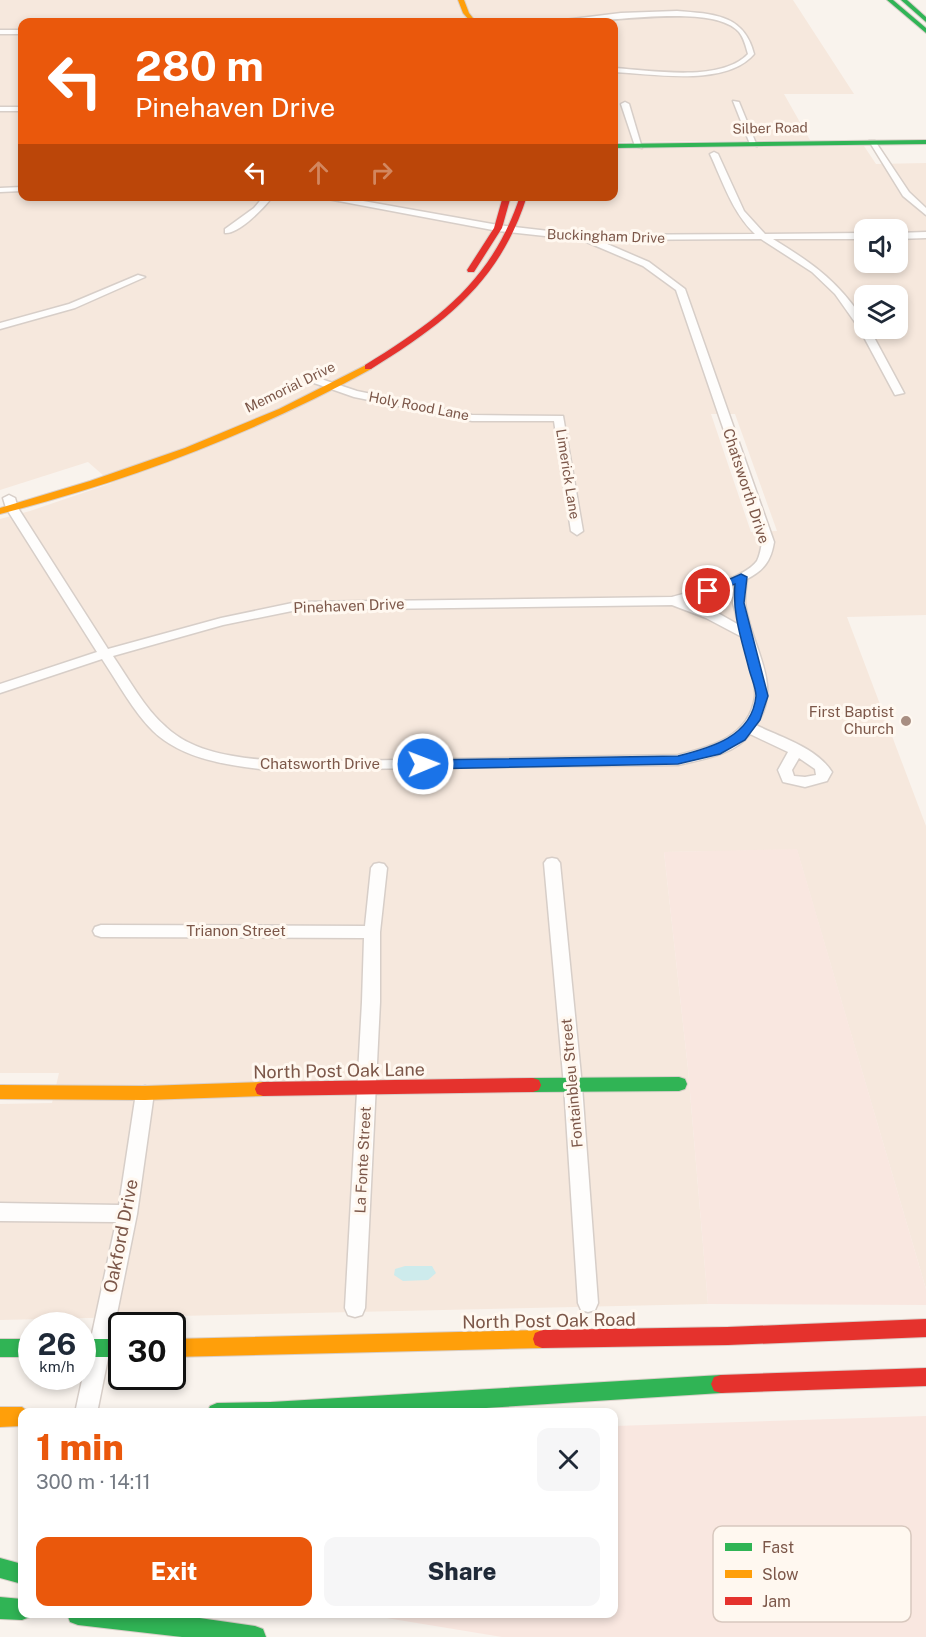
<!DOCTYPE html>
<meta charset="utf-8">
<style>
body{margin:0;font-family:"Public Sans",sans-serif;background:#f6f6f7;color:#1f2937;height:100vh;display:flex;flex-direction:column;font-size:22px;white-space:nowrap}
*{box-sizing:border-box;margin:0}
p{font-size:20px;color:#747a83}
.icon{flex:none;width:33px;height:33px;fill:none;stroke:currentColor;stroke-width:2;stroke-linecap:round;stroke-linejoin:round}
.map{position:relative;flex:1;overflow:hidden}
.details{position:absolute;left:18px;top:1408px;width:600px;height:210px;display:flex;flex-direction:column;background:#fff;border-radius:12px;box-shadow:0 3px 9px #0003}
.details>*{flex:none}
.guide{position:absolute;left:18px;top:18px;width:600px;height:183px;border-radius:12px;box-shadow:0 3px 9px #0003;background:#ea580c;color:#fff;overflow:hidden}
.controls{position:absolute;left:854px;top:219px;display:grid;gap:12px}
.controls a{display:grid;place-items:center;width:54px;height:54px;border-radius:12px;background:#fff;box-shadow:0 3px 9px #0003;font-size:30px}
.speed{position:absolute;left:18px;top:1312px;display:flex;gap:12px;font-size:30px;font-weight:700;text-align:center}
.speed>*{display:grid;place-content:center;width:78px;height:78px;border-radius:50%;background:#fff;box-shadow:0 3px 9px #0003;line-height:1}
.speed small{font-size:15px;font-weight:400}
.speed .limit{border:3px solid #111;border-radius:9px;background:#fff;color:#111}
.pin{position:absolute;display:grid;place-items:center;width:51px;height:51px;color:#fff;margin:-26px;border:3px solid #fff;border-radius:50%;box-shadow:0 2px 6px #0007}
.me{position:absolute;width:66px;margin:-33px;rotate:89deg;stroke-linejoin:round;filter:drop-shadow(0 0 4px #0008)}
.turn{display:flex;align-items:center;gap:21px;height:126px;padding:0 18px;font-size:27px}
.turn .icon{width:78px;height:78px;stroke-width:2.5}
.turn b{display:block;font-size:42px;line-height:51px}
.lanes{display:flex;align-items:center;height:57px;padding:0 18px;background:#0003;justify-content:center;gap:30px;direction:ltr}
.lanes .off{opacity:.35}
.round{display:grid;place-items:center;flex:none;width:63px;height:63px;border-radius:12px;background:#f6f6f7}
.head{display:flex;align-items:center;justify-content:space-between;height:102px;padding:0 18px}
h1{font-size:36px;font-weight:800;line-height:45px;color:#ea580c}
.button{display:flex;gap:12px;margin-top:auto;padding:12px 18px}
.button a{flex:1;height:69px;border-radius:12px;background:#ea580c;color:#fff;font-size:24px;font-weight:800;line-height:69px;text-align:center}
.button a+a{background:#f6f6f7;color:#1f2937}
.map>svg:first-child{display:block}
</style>
<div class="map">
<svg width="926" height="1637" viewBox="0 0 926 1637">
<rect width="100%" height="100%" fill="#f9f3ed"/>
<path fill="#f6e8dd" fill-rule="evenodd" d="M0 0H793L854 94H784L810 140 614 142V22H22V196H614V149L864 146 876 164 926 163V615L847 617 926 826V1289L797 850 664 852 688 1069 708 1304 0 1320V1104L52 1103 59 1073H0V519L30 511 112 483 88 462 0 490ZM864 230H897V262H864ZM864 296H897V328H864ZM711 414H735L777 531 751 532Z"/>
<g fill="#f9e7e0">
<polygon points="797,849 926,1289 926,1305 708,1304 688,1069 664,852"/>
<polygon points="926,1416 926,1637 502,1637 362,1614 614,1614 614,1426"/>
</g>
<polygon fill="#cdebec" points="405,1266 432,1266 436,1273 428,1280 403,1281 394,1275 395,1269"/>
<g fill="none" stroke-linecap="round" stroke-linejoin="round">
<g stroke="#d7cec8" stroke-width="3">
<g id="street">
<path d="M677 11C713 14 744 14 754 54 726 87 654 74 614 72V68C651 70 720 83 748 54 746 47 744 38 739 32 710 0 590 27 548 22L621 13Z"/>
<rect x="0" y="30" width="22" height="4"/>
<polygon points="733,101 739,102 757,146 750,144"/>
<polygon points="625,102 629,104 642,148 635,146 621,104"/>
<rect x="0" y="107" width="22" height="4"/>
<polygon points="869,141 875,141 909,192 926,208 926,215 903,196"/>
<path d="M714 152 718 154 744 211 765 234 864 233V239H773C804 258 830 275 852 304 858 312 864 318 864 328H869L904 393 895 395 859 328 835 294 812 272 761 239 598 240 649 262 685 289 774 542C771 561 764 570 747 579 746 586 745 595 745 602 749 644 785 685 756 725 782 738 816 747 832 772L827 781 805 787 783 782 778 770 788 752 750 734C734 755 703 759 678 765L270 770C231 766 183 760 153 731 133 711 118 683 102 659L0 693V684L97 652 6 508 3 498 9 495 15 498 18 508 108 649 221 618 297 602 672 597C693 591 744 579 757 561 760 555 761 548 762 542L676 290 643 266 582 240 498 231 312 196H335L498 225 583 235 755 234C732 212 723 182 710 154ZM734 584 733 603 739 625 716 612 686 601ZM672 605 706 618 742 637C746 652 757 683 755 697 749 737 711 747 678 755L285 762C245 758 197 756 166 727 144 708 129 679 113 656L223 625 297 610ZM799 758 815 769 816 775 805 777 794 776 792 770Z"/>
<polygon points="22,187 22,191 0,192 0,188"/>
<path d="M264 196H273C264 208 239 234 225 233V229L254 208Z"/>
<polygon points="926,232 926,238 897,239 897,233"/>
<polygon points="138,275 145,277 75,308 0,329 0,323 69,304"/>
<polygon points="318,378 357,391 472,415 563,416 583,531 577,535 571,531 554,421 472,421 354,397 314,383 314,379"/>
<polygon points="552,858 557,859 560,863 582,1086 598,1303 595,1310 588,1312 581,1310 578,1303 564,1086 544,863 547,859"/>
<polygon points="379,863 384,864 387,868 380,932 380,1002 365,1308 362,1315 355,1317 348,1315 345,1308 362,1002 364,938 101,937 95,935 93,931 95,927 101,925 365,926 371,868 374,864"/>
<polygon points="145,1086 151,1088 154,1093 137,1214 97,1413 75,1413 116,1222 0,1221 0,1203 119,1205 136,1093 139,1088"/>
</g>
</g>
<g stroke="#d9cfc9" stroke-width="2">
<g id="fast">
<polygon points="887,0 893,0 926,28 926,33"/>
<polygon points="901,0 907,0 926,17 926,22"/>
<polygon points="926,140 926,144 614,148 614,144"/>
<polygon points="679,1077 685,1079 687,1084 685,1089 679,1091 533,1092 527,1090 525,1085 527,1080 533,1078"/>
<rect x="0" y="1339" width="32" height="18"/>
<rect x="82" y="1339" width="40" height="18"/>
<polygon points="721,1375 728,1377 731,1384 728,1391 721,1393 407,1413 207,1413 210,1406 217,1403 271,1402"/>
<polygon points="0,1558 22,1564 22,1584 0,1578"/>
<polygon points="0,1597 22,1599 22,1614 31,1614 30,1617 22,1620 0,1619"/>
<polygon points="67,1614 172,1614 255,1626 263,1629 266,1637 182,1637 78,1625 70,1622"/>
</g>
</g>
<g stroke="#d9cfc9" stroke-width="2">
<g id="slow">
<polygon points="458,0 464,0 469,13 476,22 471,22 463,13"/>
<path d="M368 364 372 367 371 369C255 433 129 481 0 514V508L90 481 185 448 279 409Z"/>
<polygon points="263,1082 269,1084 271,1089 269,1094 263,1096 145,1100 0,1099 0,1085 145,1086"/>
<polygon points="542,1330 549,1333 551,1339 549,1345 542,1348 172,1357 172,1339"/>
<polygon points="0,1407 22,1407 30,1413 22,1413 22,1426 0,1427"/>
</g>
</g>
<g stroke="#d9cfc9" stroke-width="2">
<g id="jam">
<polygon points="503,196 511,196 502,228 474,272 468,272 467,270 494,228"/>
<path d="M520 196H527C500 282 445 323 371 369H365V365C438 320 492 281 520 196Z"/>
<polygon points="533,1078 539,1080 541,1085 539,1090 533,1092 263,1096 257,1094 255,1089 257,1084 263,1082"/>
<polygon points="926,1319 926,1337 728,1345 542,1348 535,1345 533,1339 535,1333 542,1330 728,1327"/>
<polygon points="926,1368 926,1386 721,1393 714,1391 711,1384 714,1377 721,1375"/>
</g>
</g>
<use href="#street" fill="#fefdfc" fill-rule="evenodd"/>
<use href="#fast" fill="#30b455" fill-rule="evenodd"/>
<use href="#slow" fill="#ff9f0a" fill-rule="evenodd"/>
<use href="#jam" fill="#e5322d" fill-rule="evenodd"/>
</g>
<path fill="#1a73e8" stroke="#114b97" stroke-width="1.5" d="M741 574 747 577 744 603 768 696 760 720 745 740 720 754 678 764 423 769 417 764 423 760 678 756C710 748 752 737 756 696 756 688 751 677 749 669 742 641 732 613 735 584L708 594 703 591Z"/>
<circle fill="#a88e82" stroke="#fff8f0" stroke-width="2" cx="906" cy="721" r="6"/>
<g text-anchor="middle" stroke-width="6" stroke-linejoin="round" paint-order="stroke">
<g font-size="14" fill="#7c5749" stroke="#fff8f0">
<text transform="translate(770 128) rotate(-1)" y="5">Silber Road</text>
<text transform="translate(606 236) rotate(2)" y="5">Buckingham Drive</text>
<text transform="translate(290 387) rotate(-26)" y="5">Memorial Drive</text>
<text transform="translate(419 406) rotate(11)" y="5">Holy Rood Lane</text>
<text transform="translate(568 474) rotate(81)" y="5">Limerick Lane</text>
</g>
<g font-size="15" fill="#7c5749" stroke="#fff8f0">
<text transform="translate(746 486) rotate(72)" y="5">Chatsworth Drive</text>
<text transform="translate(349 606) rotate(-2)" y="5">Pinehaven Drive</text>
<text x="320" y="769">Chatsworth Drive</text>
<text x="236" y="936">Trianon Street</text>
<text transform="translate(572 1083) rotate(-95)" y="5">Fontainbleu Street</text>
<text transform="translate(363 1160) rotate(-87)" y="5">La Fonte Street</text>
</g>
<g font-size="15" fill="#7c5749" stroke="#fff8f0" text-anchor="end">
<text x="894" y="717">First Baptist<tspan x="894" dy="17">Church</tspan></text>
</g>
<g font-size="18" fill="#7c5749" stroke="#fff8f0">
<text transform="translate(339 1071) rotate(-1)" y="6">North Post Oak Lane</text>
<text transform="translate(121 1236) rotate(-79)" y="6">Oakford Drive</text>
<text transform="translate(549 1321) rotate(-1)" y="6">North Post Oak Road</text>
</g>
</g>
<rect x="713" y="1526" width="198" height="96" rx="9" fill="#fff8f0" stroke="#d8c8be" stroke-width="1.5"/>
<rect x="725" y="1543" width="27" height="8" fill="#30b455"/>
<rect x="725" y="1570" width="27" height="8" fill="#ff9f0a"/>
<rect x="725" y="1597" width="27" height="8" fill="#e5322d"/>
<g font-size="16" fill="#7c5749">
<text x="762" y="1553">Fast</text>
<text x="762" y="1580">Slow</text>
<text x="762" y="1607">Jam</text>
</g>
</svg>
<div class="controls">
<a><svg class="icon" aria-label="sound" viewBox="0 0 24 24"><path d="M4 9h4l5-4v14l-5-4H4zM17 9q2 3 0 6"/></svg></a>
<a><svg class="icon" aria-label="layers" viewBox="0 0 24 24"><path d="M12 4l9 5-9 5-9-5zM3 14l9 5 9-5"/></svg></a>
</div>
<div class="speed"><div>26<small>km/h</small></div><div class="limit">30</div></div>
<div class="pin" style="left:708px;top:591px;background:#d93025"><svg class="icon" aria-label="arrive" viewBox="0 0 24 24"><path d="M6 21V4h12l-3 4 3 4H6"/></svg></div>
<svg class="me" style="left:423px;top:764px" viewBox="-20 -20 40 40"><circle r="17" fill="#1a73e8" stroke="#fff" stroke-width="3"/><path d="M0-11L8 9 0 5-8 9z" fill="#fff"/></svg>
<div class="guide">
<div class="turn"><svg class="icon" aria-label="left" viewBox="0 0 24 24"><path d="M17 20v-9H6M10 6l-5 5 5 5"/></svg><div><b>280 m</b>Pinehaven Drive</div></div>
<div class="lanes"><svg class="icon" aria-label="left" viewBox="0 0 24 24"><path d="M17 20v-9H6M10 6l-5 5 5 5"/></svg><svg class="icon off" aria-label="ahead" viewBox="0 0 24 24"><path d="M12 20V5M6 11l6-6 6 6"/></svg><svg class="icon off" aria-label="right" viewBox="0 0 24 24"><path d="M7 20v-9h11M14 6l5 5-5 5"/></svg></div>
</div>
<section class="details">
<div class="head"><div><h1>1 min</h1><p>300 m · 14:11</p></div><a class="round"><svg class="icon" aria-label="close" viewBox="0 0 24 24"><path d="M6 6l12 12M18 6L6 18"/></svg></a></div>
<div class="button"><a>Exit</a><a>Share</a></div>
</section>
</div>
